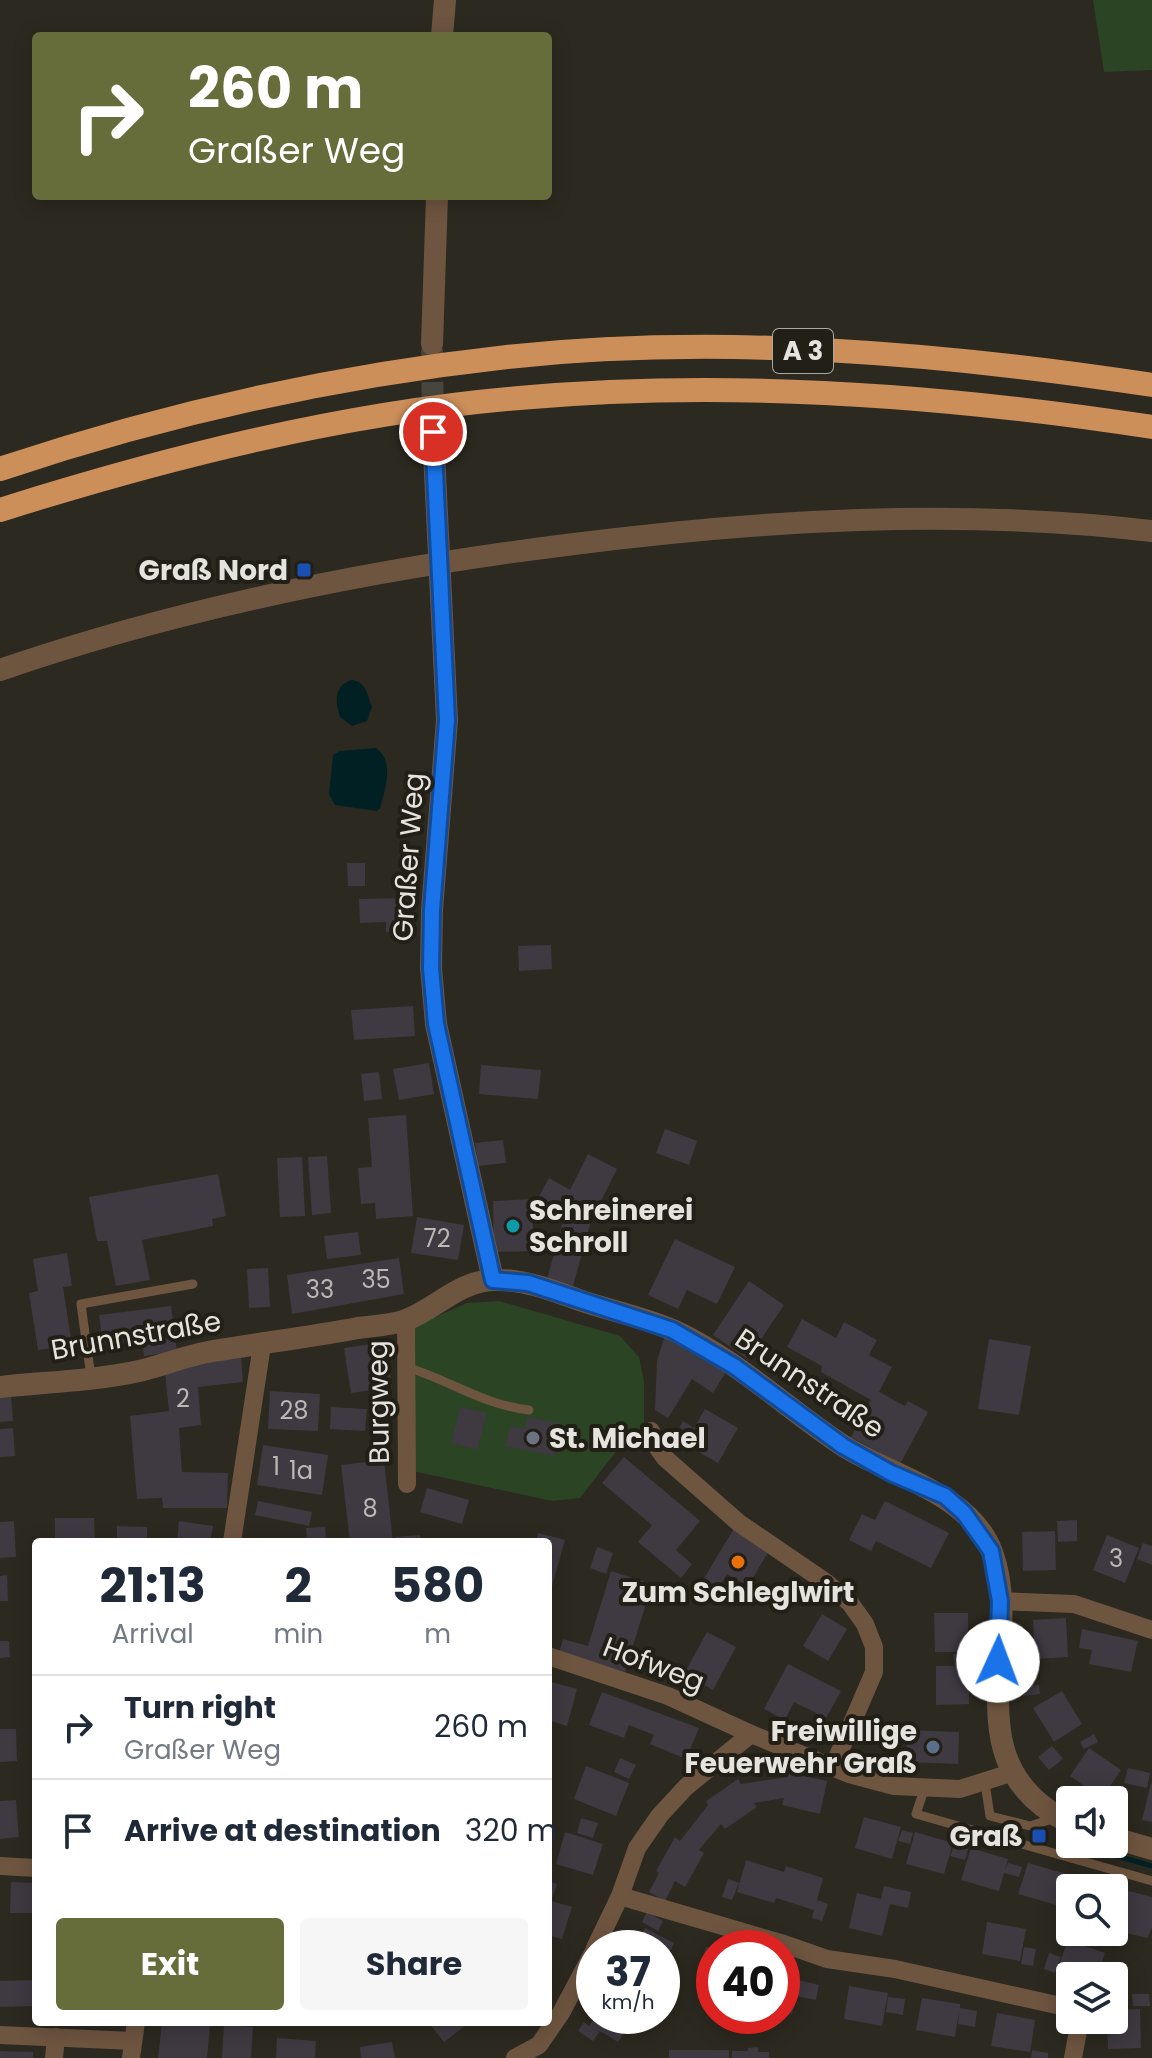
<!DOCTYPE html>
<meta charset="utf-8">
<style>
body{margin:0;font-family:Poppins,sans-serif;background:#f6f6f7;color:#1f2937;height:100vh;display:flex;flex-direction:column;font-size:30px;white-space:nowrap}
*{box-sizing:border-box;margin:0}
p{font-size:26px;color:#747a83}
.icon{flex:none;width:44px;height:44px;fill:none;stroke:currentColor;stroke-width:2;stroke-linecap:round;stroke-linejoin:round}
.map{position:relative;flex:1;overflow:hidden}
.panel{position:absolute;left:32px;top:1538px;width:520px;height:488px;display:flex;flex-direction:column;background:#fff;border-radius:8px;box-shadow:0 4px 20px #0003}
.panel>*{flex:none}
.banner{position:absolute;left:32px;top:32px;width:520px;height:168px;border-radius:8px;box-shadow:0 4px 20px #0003;background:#676c3b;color:#fff;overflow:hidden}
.buttons{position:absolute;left:1056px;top:1786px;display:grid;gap:16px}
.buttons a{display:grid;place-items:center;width:72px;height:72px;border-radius:8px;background:#fff;box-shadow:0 4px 20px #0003;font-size:40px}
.speed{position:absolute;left:576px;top:1930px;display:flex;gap:16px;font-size:40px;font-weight:700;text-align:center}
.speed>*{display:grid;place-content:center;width:104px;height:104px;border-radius:50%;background:#fff;box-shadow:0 4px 20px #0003;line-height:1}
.speed small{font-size:20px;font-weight:400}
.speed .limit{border:12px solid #d22;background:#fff;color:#111}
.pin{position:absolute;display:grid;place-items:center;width:68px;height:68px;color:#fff;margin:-34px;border:4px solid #fff;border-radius:50%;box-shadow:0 2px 8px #0007}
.me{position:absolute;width:88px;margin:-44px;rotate:2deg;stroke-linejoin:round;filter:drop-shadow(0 0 6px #0008)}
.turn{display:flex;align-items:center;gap:28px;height:168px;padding:0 24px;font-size:36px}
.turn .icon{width:104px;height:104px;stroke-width:2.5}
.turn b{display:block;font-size:56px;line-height:68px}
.eta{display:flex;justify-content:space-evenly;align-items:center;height:136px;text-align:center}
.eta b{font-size:48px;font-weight:700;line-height:56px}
.button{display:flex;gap:16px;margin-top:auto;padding:16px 24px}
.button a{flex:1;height:92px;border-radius:8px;background:#676c3b;color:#fff;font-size:32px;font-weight:700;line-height:92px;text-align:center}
.button a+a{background:#f6f6f7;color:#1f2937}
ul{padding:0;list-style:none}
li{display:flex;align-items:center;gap:24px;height:104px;padding:0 24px;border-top:2px solid #e0e1e3}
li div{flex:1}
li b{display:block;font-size:30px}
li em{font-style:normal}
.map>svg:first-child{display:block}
</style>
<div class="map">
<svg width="1152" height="2058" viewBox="0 0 1152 2058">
<rect width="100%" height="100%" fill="#2c2920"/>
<g fill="#2a4424">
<polygon points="1093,0 1152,0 1152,70 1104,72"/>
<polygon points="499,1301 620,1336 639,1357 644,1381 644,1426 638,1436 625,1440 580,1498 552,1501 413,1471 413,1327 467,1303"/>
</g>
<g fill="#002024">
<path d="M351 680C366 681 367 694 372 707L367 721 352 726 340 717C335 702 334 686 351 680Z"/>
<path d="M376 748C395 762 385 789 380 808L377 811 335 805 329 794 333 755 340 751Z"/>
</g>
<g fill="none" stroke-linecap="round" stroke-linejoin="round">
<polyline stroke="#002024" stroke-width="5" points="1110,1854 1152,1866"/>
</g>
<g fill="#3f3941">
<polygon points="347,863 365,863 365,886 348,886"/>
<polygon points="404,898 405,932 386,932 386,922 360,923 359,899"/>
<polygon points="551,945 552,969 519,971 518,946"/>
<polygon points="413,1006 415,1036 354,1040 351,1010"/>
<polygon points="429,1063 434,1094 399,1100 393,1069"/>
<polygon points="481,1065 541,1070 538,1099 479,1094"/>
<polygon points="379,1072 382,1099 364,1101 361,1074"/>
<polygon points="406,1115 413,1216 376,1219 375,1203 361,1204 358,1168 372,1167 368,1118"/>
<polygon points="665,1129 697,1141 689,1165 656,1153"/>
<polygon points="503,1140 506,1163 478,1166 475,1143"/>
<polygon points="588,1154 617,1169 591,1221 573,1286 547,1279 565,1214 537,1200 549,1178 570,1190"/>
<polygon points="327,1156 331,1213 312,1215 308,1157"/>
<polygon points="302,1157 305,1216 280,1217 277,1158"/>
<polygon points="218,1174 226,1216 212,1219 213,1226 142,1240 150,1280 116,1286 107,1241 97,1241 89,1197"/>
<polygon points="532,1199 534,1251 494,1252 493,1201"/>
<polygon points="417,1217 464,1225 458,1260 411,1253"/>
<polygon points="358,1232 361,1255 327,1259 324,1236"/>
<polygon points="675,1239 735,1267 717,1304 687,1290 678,1309 648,1295"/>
<polygon points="67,1253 72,1286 63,1287 72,1345 38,1350 29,1293 38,1291 33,1259"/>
<polygon points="399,1258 404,1294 292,1314 287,1275"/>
<polygon points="268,1268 270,1307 249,1308 247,1269"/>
<polygon points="749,1281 784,1305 748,1359 713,1335"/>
<polygon points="171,1306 177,1352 144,1356 142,1341 103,1346 99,1315"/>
<polygon points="802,1319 836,1338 844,1322 877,1340 869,1355 892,1367 879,1392 905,1406 908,1401 928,1412 900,1464 851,1437 871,1400 821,1372 822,1366 787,1347"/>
<polygon points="666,1332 727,1370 713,1393 692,1379 668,1418 655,1410 657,1361"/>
<polygon points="989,1339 1031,1346 1019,1415 978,1409"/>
<polygon points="385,1342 392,1387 351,1393 344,1348"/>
<polygon points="241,1356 243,1382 198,1387 201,1425 179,1428 182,1472 228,1473 227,1508 163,1508 162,1498 137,1499 130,1416 169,1411 165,1373 195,1362"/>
<polygon points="270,1391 320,1394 318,1431 268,1429"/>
<polygon points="11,1395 13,1421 0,1422 0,1396"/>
<polygon points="331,1407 367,1409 365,1431 330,1429"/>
<polygon points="460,1407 487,1413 477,1450 451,1443"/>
<polygon points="705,1409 738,1428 718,1463 674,1438 683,1421 694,1428"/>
<polygon points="527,1417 562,1424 555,1456 506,1446 510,1426 525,1429"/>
<polygon points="13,1428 15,1456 0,1457 0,1429"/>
<polygon points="263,1445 328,1455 322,1495 257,1485"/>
<polygon points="624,1457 700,1521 676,1550 692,1564 681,1578 638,1542 652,1525 602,1483"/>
<polygon points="384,1460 393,1542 350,1542 341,1465"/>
<polygon points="427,1488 469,1500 462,1524 420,1512"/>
<polygon points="258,1501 312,1512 309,1526 255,1515"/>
<polygon points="885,1501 949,1533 931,1568 876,1541 871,1551 849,1540 862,1514 875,1520"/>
<polygon points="55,1518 94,1518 95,1542 55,1542"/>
<polygon points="1077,1520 1077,1541 1058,1542 1057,1521"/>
<polygon points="14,1521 16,1557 0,1558 0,1522"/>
<polygon points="179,1521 213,1526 210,1542 177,1542"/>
<polygon points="117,1526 147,1527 147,1542 117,1542"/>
<polygon points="325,1527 326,1542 307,1542 306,1528"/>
<polygon points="733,1530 769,1551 748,1586 727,1574 715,1594 700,1585"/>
<polygon points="1055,1531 1056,1570 1023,1571 1022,1532"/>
<polygon points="538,1533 565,1540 549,1597 548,1542 536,1542"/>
<polygon points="420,1535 421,1542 396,1542 395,1537"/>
<polygon points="1107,1535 1139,1548 1125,1583 1093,1570"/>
<polygon points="1143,1543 1152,1546 1152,1565 1137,1559"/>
<polygon points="597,1547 613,1553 606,1574 590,1568"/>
<polygon points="611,1571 652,1584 625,1672 559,1652 563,1639 588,1646"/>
<polygon points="7,1575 8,1601 0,1601 0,1576"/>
<polygon points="934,1613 968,1613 968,1652 935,1652"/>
<polygon points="822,1614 847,1629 828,1661 803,1646"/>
<polygon points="1066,1618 1068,1657 1035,1659 1033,1620"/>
<polygon points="1082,1629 1138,1641 1131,1672 1089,1664 1092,1650 1079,1648"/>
<polygon points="707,1632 736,1647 713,1690 684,1674"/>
<polygon points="0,1641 9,1641 10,1657 0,1658"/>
<polygon points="971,1653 972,1664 969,1664 969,1704 936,1705 936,1666 954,1666 953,1654"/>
<polygon points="788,1664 841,1691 826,1718 794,1702 785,1720 764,1709"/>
<polygon points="548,1681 577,1689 567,1726 548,1720"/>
<polygon points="1039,1685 1040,1694 1023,1696 1022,1686"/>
<polygon points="1062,1691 1082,1724 1054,1742 1033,1708"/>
<polygon points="602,1692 699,1728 686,1759 650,1744 654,1735 629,1725 624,1738 589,1725"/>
<polygon points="0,1729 16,1729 17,1761 0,1762"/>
<polygon points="907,1730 959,1732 958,1764 906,1762"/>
<polygon points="1094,1734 1098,1742 1084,1749 1080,1742"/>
<polygon points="1052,1746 1063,1759 1049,1770 1038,1757"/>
<polygon points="1089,1748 1121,1770 1102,1798 1070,1776"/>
<polygon points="620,1758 636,1765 629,1779 614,1772"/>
<polygon points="586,1766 629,1783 616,1816 574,1799"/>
<polygon points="1128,1768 1150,1773 1147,1788 1124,1783"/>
<polygon points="789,1773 827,1781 820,1814 782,1805 784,1798 754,1803 757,1807 725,1829 721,1824 699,1850 704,1853 685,1887 675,1881 665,1901 649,1892 659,1873 656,1871 675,1837 680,1841 708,1805 706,1801 738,1779 741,1784 788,1777"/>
<polygon points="1151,1783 1152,1784 1152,1822 1142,1820"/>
<polygon points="16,1800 19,1837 0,1839 0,1801"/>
<polygon points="864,1817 901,1827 892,1859 855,1848"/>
<polygon points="581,1818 598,1823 593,1838 577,1833"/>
<polygon points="902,1830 913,1833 910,1844 898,1841"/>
<polygon points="565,1832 603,1844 593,1875 556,1864"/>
<polygon points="915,1832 953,1843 944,1874 906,1864"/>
<polygon points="954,1845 968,1849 965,1860 950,1856"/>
<polygon points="971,1848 1008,1859 1005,1870 1008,1863 1022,1867 1019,1877 1004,1873 999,1891 961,1880"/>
<polygon points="746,1860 784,1872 786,1866 823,1878 817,1900 828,1904 822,1921 812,1918 814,1910 776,1898 774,1903 737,1892"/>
<polygon points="1028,1863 1094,1882 1093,1888 1070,1888 1070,1909 1018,1894"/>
<polygon points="728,1879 739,1883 732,1900 722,1897"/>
<polygon points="548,1881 557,1884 552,1899 548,1897"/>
<polygon points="11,1882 36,1883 36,1913 10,1913"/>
<polygon points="884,1886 911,1892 908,1908 890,1904 882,1936 849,1928 857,1893 881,1899"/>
<polygon points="1121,1889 1152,1897 1152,1928 1147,1938 1114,1930 1114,1916"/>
<polygon points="548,1900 572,1907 562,1939 548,1935"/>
<polygon points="647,1912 663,1921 658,1931 642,1922"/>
<polygon points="987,1922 1026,1929 1020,1961 982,1954"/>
<polygon points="645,1928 674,1943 662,1966 662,1948 634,1948"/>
<polygon points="1068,1940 1105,1953 1097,1976 1070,1976 1057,1971"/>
<polygon points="706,1947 714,1949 714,1978 698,1973"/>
<polygon points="1024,1947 1036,1949 1033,1966 1021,1964"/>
<polygon points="1049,1953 1061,1957 1055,1973 1044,1969"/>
<polygon points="782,1976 819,1985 816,2000 797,1996 792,2014 782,2012"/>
<polygon points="36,1980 36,2006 0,2007 0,1981"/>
<polygon points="849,1986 888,1993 882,2026 844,2019"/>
<polygon points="1132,1994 1149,1994 1150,2006 1133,2006"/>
<polygon points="888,1997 905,1999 903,2015 886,2012"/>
<polygon points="922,1998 960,2004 960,2008 977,2011 975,2027 958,2024 959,2011 955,2037 916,2030"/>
<polygon points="1140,2009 1141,2048 1108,2049 1107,2020 1114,2020 1114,2010"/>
<polygon points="997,2013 1035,2020 1030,2052 991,2046"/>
<polygon points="596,2016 635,2016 618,2042 600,2031 593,2041 578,2031 584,2022 589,2026"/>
<polygon points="162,2022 210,2026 207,2058 158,2058"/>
<polygon points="428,2022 470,2022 444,2042"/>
<polygon points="224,2025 253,2027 251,2058 222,2058"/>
<polygon points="277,2038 316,2041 315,2058 276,2058"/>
<polygon points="392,2042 395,2058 361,2058 360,2047"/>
<polygon points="758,2047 758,2052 769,2052 769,2058 732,2058 732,2051 748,2051 748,2048"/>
<rect x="669" y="2050" width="60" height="8"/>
<polygon points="1032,2050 1048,2053 1048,2058 1031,2058"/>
<polygon points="0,2051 33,2052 33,2058 0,2058"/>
</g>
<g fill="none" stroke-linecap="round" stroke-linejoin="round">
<polyline stroke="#48453c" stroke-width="22" stroke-dasharray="22 11" stroke-linecap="butt" points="432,349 433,432"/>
<g stroke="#6e5540" stroke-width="9">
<path d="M406 1367C450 1380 483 1405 529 1410"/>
<polyline points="91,1377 81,1304 193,1284"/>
<polyline points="985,1783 990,1816 1030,1826 1055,1818"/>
<polyline points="925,1787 916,1814 1152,1881"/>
</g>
<g stroke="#6e5540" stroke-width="18">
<polyline points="406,1320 407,1484"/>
<polyline points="651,1431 655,1444 665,1458 739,1523 827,1583 850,1603 865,1624 874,1647 874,1672 833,1767"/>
<polyline points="232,1542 262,1345"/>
<polyline points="1000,1601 1074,1604 1152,1630"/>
<polyline points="548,1656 668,1696 751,1734 849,1774 894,1786 960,1789 1014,1772"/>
<polyline points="0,1866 36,1868"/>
<polyline points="620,1896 784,1944 827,1959 895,1969 1070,2008"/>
<polyline points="595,1948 620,1896 637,1848 660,1815 686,1787 751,1734"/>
<polyline points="0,2035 133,2041"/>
<polyline points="54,2058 56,2037"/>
<polyline points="131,2058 136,2022"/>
<polyline points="515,2058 539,2045 561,2013 594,1951"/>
<polyline points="1073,2058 1080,2020"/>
</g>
<g stroke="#6e5540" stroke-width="22">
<polyline points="442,36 445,0"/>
<polyline points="432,344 437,196"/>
<polyline points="433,432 447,720 432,910 431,968 436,1024 493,1280"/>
<path d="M0 670C183 607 375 569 566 545 761 520 957 508 1152 531"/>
<path d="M0 1387C45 1382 94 1381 139 1371 164 1365 188 1355 213 1351 261 1343 310 1337 358 1328 373 1326 392 1325 406 1320 437 1308 459 1281 494 1280 525 1279 554 1291 582 1301 612 1311 646 1318 675 1331 737 1360 786 1408 842 1445 892 1477 969 1492 992 1552 1026 1645 948 1763 1070 1823"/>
<polyline points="1114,1838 1152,1849"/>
</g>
<g stroke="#cc8f5a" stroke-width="24">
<path d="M0 469C164 414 335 376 507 357 720 334 941 353 1152 385"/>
<path d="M0 510C168 457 343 413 519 398 730 379 944 395 1152 427"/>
</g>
</g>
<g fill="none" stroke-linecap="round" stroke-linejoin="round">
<g stroke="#114b97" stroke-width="20">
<polyline id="route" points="433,432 447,720 432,910 431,968 436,1024 493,1280 528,1283 672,1330 734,1366 843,1446 891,1473 945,1496 964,1513 991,1551 1000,1601 998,1661"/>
</g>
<use href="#route" stroke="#1a73e8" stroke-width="14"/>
</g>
<g fill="#1a4fb4" stroke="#221f17" stroke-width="3">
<rect x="296" y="562" width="16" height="16" rx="4"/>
<rect x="1031" y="1828" width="16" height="16" rx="4"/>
</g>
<circle fill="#0f9aa8" stroke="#221f17" stroke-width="3" cx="513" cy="1226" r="8"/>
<circle fill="#6b7280" stroke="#221f17" stroke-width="3" cx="533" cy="1438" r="8"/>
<circle fill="#e8710a" stroke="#221f17" stroke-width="3" cx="738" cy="1562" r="8"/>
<circle fill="#5c6f8a" stroke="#221f17" stroke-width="3" cx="933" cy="1747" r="8"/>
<g text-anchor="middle" stroke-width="8" stroke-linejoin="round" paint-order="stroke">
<g font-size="24" fill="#bcb8b6">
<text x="437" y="1247">72</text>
<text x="376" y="1288">35</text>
<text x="320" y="1298">33</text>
<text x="183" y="1407">2</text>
<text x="294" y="1419">28</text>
<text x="276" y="1475">1</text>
<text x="301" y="1479">1a</text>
<text x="370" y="1517">8</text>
<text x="1116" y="1567">3</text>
</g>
<rect fill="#221f17" stroke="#aaa8a2" stroke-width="2" x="773" y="329" width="60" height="44" rx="6"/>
<g font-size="26" font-weight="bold" fill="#e5e3dd">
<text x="803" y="360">A 3</text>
</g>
<g font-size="28" font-weight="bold" fill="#e5e3dd" stroke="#221f17" text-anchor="end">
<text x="288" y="580">Graß Nord</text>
<text x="529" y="1220" text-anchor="start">Schreinerei<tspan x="529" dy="32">Schroll</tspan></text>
<text x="549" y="1448" text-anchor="start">St. Michael</text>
<text x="738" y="1602" text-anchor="middle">Zum Schleglwirt</text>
<text x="917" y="1741">Freiwillige<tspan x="917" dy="32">Feuerwehr Graß</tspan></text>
<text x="1023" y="1846">Graß</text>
</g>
<g font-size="28" fill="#e5e3dd" stroke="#221f17">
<text transform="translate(408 857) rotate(-86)" y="10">Graßer Weg</text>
<text transform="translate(136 1335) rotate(-10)" y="10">Brunnstraße</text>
<text transform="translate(810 1383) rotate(34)" y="10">Brunnstraße</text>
<text transform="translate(378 1402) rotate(-91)" y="10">Burgweg</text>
<text transform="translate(654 1664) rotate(21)" y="10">Hofweg</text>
</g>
</g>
</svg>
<div class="buttons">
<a><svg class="icon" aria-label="sound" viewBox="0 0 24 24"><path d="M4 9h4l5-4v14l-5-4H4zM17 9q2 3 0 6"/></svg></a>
<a><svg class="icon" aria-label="search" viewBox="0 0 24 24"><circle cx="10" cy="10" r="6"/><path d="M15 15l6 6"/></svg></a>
<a><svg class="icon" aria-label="layers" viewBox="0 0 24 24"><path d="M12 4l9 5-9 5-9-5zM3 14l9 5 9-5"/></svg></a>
</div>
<div class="speed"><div>37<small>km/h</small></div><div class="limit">40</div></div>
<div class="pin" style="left:433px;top:432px;background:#d93025"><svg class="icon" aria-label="arrive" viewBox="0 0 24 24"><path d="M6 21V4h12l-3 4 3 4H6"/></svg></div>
<svg class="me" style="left:998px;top:1661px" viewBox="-20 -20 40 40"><circle r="19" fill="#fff"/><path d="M0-13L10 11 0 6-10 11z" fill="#1a73e8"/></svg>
<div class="banner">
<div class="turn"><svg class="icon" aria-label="right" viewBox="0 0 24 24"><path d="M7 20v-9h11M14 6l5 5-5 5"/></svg><div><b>260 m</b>Graßer Weg</div></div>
</div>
<section class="panel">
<div class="eta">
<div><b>21:13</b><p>Arrival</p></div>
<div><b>2</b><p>min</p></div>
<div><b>580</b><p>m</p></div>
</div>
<ul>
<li><svg class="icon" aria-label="right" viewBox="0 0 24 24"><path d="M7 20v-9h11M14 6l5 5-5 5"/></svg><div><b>Turn right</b><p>Graßer Weg</p></div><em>260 m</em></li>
<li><svg class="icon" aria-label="arrive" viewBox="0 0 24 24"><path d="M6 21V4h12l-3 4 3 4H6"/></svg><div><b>Arrive at destination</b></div><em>320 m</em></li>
</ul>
<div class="button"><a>Exit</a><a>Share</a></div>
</section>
</div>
